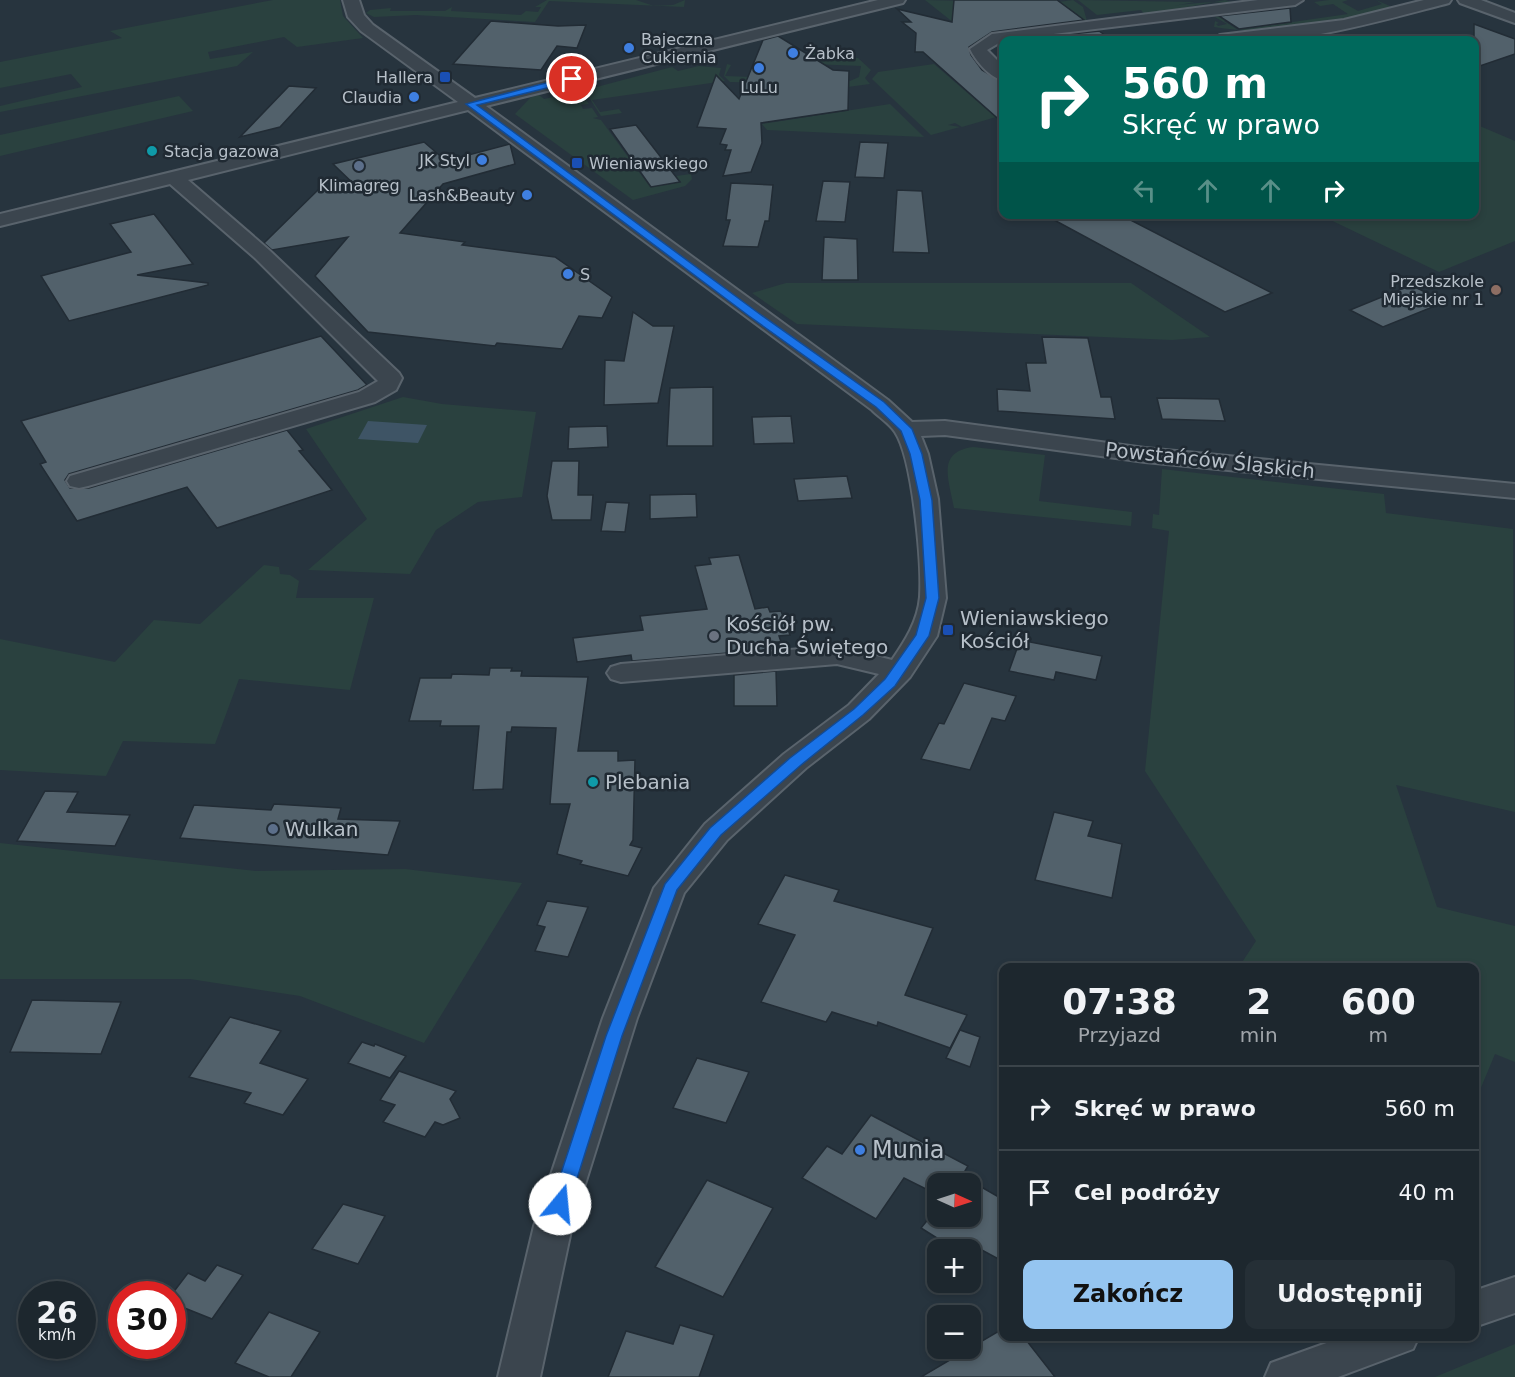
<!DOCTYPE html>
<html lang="pl">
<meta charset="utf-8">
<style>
body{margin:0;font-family:"DejaVu Sans",sans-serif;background:#252f36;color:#f1f3f6;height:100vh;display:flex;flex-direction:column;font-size:22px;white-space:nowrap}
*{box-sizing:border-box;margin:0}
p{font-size:20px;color:#a0a5aa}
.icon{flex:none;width:33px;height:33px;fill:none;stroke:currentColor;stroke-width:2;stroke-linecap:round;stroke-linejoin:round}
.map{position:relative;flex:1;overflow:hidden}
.drawer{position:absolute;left:999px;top:963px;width:480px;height:378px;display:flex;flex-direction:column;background:#1d272e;border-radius:12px;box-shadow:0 3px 9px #0003,0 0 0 2px #3b444a}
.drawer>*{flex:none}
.guide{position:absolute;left:999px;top:36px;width:480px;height:183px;border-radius:12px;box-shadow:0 3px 9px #0003,0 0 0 2px #3b444a;background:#00695c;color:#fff;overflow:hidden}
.needle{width:39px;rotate:93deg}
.controls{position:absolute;left:927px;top:1173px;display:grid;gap:12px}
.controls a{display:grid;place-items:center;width:54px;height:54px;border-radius:12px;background:#1d272e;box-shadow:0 3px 9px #0003,0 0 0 2px #3b444a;font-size:30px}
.speed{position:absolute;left:18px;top:1281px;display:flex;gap:12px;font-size:30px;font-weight:700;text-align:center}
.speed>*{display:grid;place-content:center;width:78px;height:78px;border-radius:50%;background:#1d272e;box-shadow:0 3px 9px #0003,0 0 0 2px #3b444a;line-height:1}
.speed small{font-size:15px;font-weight:400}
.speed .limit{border:9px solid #d22;background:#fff;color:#111}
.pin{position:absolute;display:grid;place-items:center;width:51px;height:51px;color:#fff;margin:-26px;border:3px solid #fff;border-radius:50%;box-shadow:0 2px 6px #0007}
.me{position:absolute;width:66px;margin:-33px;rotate:17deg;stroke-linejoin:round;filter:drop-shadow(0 0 4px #0008)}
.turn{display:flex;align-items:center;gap:21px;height:126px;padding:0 24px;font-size:27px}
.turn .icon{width:78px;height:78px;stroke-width:2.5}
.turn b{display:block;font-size:42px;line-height:51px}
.lanes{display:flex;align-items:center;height:57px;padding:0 24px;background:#0003;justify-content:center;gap:30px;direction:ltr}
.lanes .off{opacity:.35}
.eta{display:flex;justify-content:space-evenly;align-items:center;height:102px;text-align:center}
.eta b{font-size:36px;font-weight:700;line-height:42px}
.primary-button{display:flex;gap:12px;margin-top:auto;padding:12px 24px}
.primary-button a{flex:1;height:69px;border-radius:12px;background:#95c5f0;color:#111;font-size:24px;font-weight:700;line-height:69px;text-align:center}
.primary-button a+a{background:#252f36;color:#f1f3f6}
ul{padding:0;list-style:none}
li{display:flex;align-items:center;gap:18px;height:84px;padding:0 24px;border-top:2px solid #3b444a}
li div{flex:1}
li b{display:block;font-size:22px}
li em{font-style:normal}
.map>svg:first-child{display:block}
</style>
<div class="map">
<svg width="1515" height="1377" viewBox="0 0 1515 1377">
<rect width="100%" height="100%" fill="#27343e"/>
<g fill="#2a413f">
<polygon points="273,0 340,0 343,16 363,38 297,47 284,37 208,52 210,59 253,52 237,66 0,112 0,106 82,87 71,74 0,88 0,62 122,38 110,31"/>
<polygon points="547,0 636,0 654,6 673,5 685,0 684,7 549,1 535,22 416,15 374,17 366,13 370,10 391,8 390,11 445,11 452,7 451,11 521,15 526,11 538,12 541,7 535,7"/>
<polygon points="925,0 1051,3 1073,0 1083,7 1087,21 1074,23 1071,21 1081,17 1069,8 954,23"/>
<path d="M1078 0 1195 2 1173 6C1193 3 1223 0 1241 5L1225 0 1145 15 1141 10 1097 15Z"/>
<path d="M1329 0H1348L1342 2 1358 11 1382 4 1376 0 1392 7C1335 22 1274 37 1214 27L1215 21 1219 23 1216 24 1218 26 1227 24 1215 17 1229 15 1233 19 1224 21 1238 30 1348 14 1333 4 1320 6 1314 2Z"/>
<polygon points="815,52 858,58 871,70 865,78 870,84 818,91 816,84 730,82 724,76 727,64 731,65 725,76 850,81 859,77 861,66 811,64 786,58"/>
<polygon points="934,64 992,114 1003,113 1003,115 962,127 955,123 948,125 960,127 931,135 872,79 878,72"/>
<polygon points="699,66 721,68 719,75 725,81 592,100 600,112 619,109 622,113 601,116 581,85 589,89 672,67 678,71"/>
<polygon points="576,86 589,104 581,105 583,109 592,108 598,117 593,118 601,120 650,187 681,182 676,176 691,174 692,179 685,186 633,200 515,114 531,97 539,95 544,99 577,92"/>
<polygon points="179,96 193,111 0,156 0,135"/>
<polygon points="890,104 924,137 767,130 762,124"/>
<polygon points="1475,124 1515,141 1515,241 1439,272 1320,215 1474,214"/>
<polygon points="786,283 1131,283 1210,337 1172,340 797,324 752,293"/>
<polygon points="403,397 442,404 536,412 522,497 478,502 436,530 410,574 308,570 367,519 306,429"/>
<path d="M973 447 1045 455 1039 501 1132 512 1131 526 954 508C949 480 936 452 973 447Z"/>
<polygon points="1162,469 1384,494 1386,513 1513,529 1515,812 1396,785 1437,907 1515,926 1515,1062 1495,1054 1475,1102 1474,968 1239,967 1256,941 1145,771 1169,531 1152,528 1153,514 1159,515"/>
<polygon points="264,565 279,567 280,574 290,575 299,581 296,598 374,598 350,690 239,679 215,744 123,741 106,776 0,770 0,639 115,662 154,620 200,624"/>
<polygon points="0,843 256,871 405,869 522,883 424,1043 300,996 190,979 0,979"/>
<polygon points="1515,1344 1515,1377 1435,1377"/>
</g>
<polygon fill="#3e5465" points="368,421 427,425 418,443 358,439"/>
<g fill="#52616b" stroke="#222c35" stroke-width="1.5">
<polygon points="954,0 1057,0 1084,20 992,32 969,47 971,55 982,70 1004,83 1004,124 923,52 915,52 916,33 902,22 911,22 897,9 952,22"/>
<polygon points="1290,8 1291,22 1239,29 1219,16"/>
<polygon points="491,21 558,26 586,25 577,48 557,46 541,70 453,64"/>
<polygon points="1474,24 1515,39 1515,54 1474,68"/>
<polygon points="1099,31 1112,40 1019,40"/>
<polygon points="778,36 833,70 849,71 848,110 761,123 762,143 751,172 723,176 731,150 725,150 727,145 720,144 726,129 697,127 716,75 739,99 763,40"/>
<polygon points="289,86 316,88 280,127 240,137"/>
<polygon points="636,125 680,182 651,187 610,129"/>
<polygon points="424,142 446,161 510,144 515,164 443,184 400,233 465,242 462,245 555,257 612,297 602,318 579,316 562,349 497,343 495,346 368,332 315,276 348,237 272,250 264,243 322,186 362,192 333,164"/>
<polygon points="860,142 888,143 884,178 855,177"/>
<polygon points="823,181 850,182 845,222 816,221"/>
<polygon points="731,183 773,185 769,221 765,221 758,247 723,246 730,220 726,220"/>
<polygon points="897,190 922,191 929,253 893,252"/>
<polygon points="154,214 193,264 137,275 208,283 208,285 69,321 41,276 131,252 110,224"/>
<polygon points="1043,214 1119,214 1272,293 1225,312"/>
<polygon points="824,237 857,239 858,280 822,280"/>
<polygon points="1411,285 1445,302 1383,327 1350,310"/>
<polygon points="633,312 653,326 674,326 658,403 604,405 605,360 624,361"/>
<polygon points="321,336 367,385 358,390 69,474 65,480 70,488 89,488 287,430 303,450 299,451 332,490 217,528 187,487 77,521 40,464 46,462 21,421"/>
<polygon points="1042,337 1088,338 1101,397 1111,397 1115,419 998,411 997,389 1030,391 1026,363 1046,363"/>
<polygon points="713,387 713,446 667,446 670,388"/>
<polygon points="1157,398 1219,399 1225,421 1162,419"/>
<polygon points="791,416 794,443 754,444 752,417"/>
<polygon points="607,426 608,447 568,449 569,427"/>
<polygon points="552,461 579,461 578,495 593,495 591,520 552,520 547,496"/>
<polygon points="847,476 852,498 798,501 794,479"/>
<polygon points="696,494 697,517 650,519 650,495"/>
<polygon points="606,502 629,503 625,532 601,531"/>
<polygon points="739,555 755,609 768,607 770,612 781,611 790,635 779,636 781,642 775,642 775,649 632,661 631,655 577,662 573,638 643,630 640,616 707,609 695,566 711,564 709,558"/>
<polygon points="1020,640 1102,656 1096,680 1056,672 1054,680 1009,671"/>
<polygon points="490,668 512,668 511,671 522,671 521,676 588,677 578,751 618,751 618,761 635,760 633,840 630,845 642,848 628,876 580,864 582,861 557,854 570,804 550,804 556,728 512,727 511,732 507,732 503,789 473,790 479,726 440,726 441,721 409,721 420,678 451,678 452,674 489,675"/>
<polygon points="776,671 777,706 734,706 734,675"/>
<polygon points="964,683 1016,696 1005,721 992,718 970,770 921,759 939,723 944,724"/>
<polygon points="45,791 78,792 67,812 130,815 115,846 17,841"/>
<polygon points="274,804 341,808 338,819 400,821 388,855 180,838 194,805 271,810"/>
<polygon points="1054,812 1093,821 1088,836 1122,844 1112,898 1035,880"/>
<polygon points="785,875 839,890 834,901 933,928 905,995 967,1015 950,1048 878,1022 877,1026 832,1012 826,1022 761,1002 795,935 758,924"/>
<polygon points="547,901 588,907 568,957 535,951 545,927 537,925"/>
<polygon points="32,1000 121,1002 101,1054 10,1052"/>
<polygon points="230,1017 281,1031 260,1063 308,1079 283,1115 244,1103 251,1093 189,1077"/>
<polygon points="960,1030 980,1037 970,1067 946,1058"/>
<polygon points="362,1042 374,1046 375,1044 406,1056 390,1078 348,1063"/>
<polygon points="697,1058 749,1072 726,1123 673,1108"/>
<polygon points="399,1071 456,1091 450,1099 460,1118 443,1125 435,1122 425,1137 383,1122 395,1105 380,1100"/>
<polygon points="871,1115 968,1166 962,1176 1004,1200 1004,1262 980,1249 973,1260 970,1250 956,1250 921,1228 938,1207 938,1216 970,1216 970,1184 938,1184 938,1195 904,1178 876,1219 802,1178 827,1146 842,1154"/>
<polygon points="707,1180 773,1208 723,1297 655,1267"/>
<polygon points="343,1204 385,1216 358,1264 312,1249"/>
<polygon points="217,1265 243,1275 212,1319 172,1303 172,1294 188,1273 205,1281"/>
<polygon points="269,1312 320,1332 291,1377 269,1377 235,1363"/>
<polygon points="680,1325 714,1335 699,1377 608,1377 626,1331 673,1344"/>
<polygon points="1004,1328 1004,1336 1023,1336 1055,1377 921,1377"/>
</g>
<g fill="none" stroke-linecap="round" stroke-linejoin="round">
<g stroke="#59636c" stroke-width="4">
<g id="minor">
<path d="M343 0H359L364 15 373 25 475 98 878 0H905L903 3 486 106 888 400 912 422 945 421 1145 448 1515 484V498L1145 462 945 435 921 436 928 454 938 499 946 598 937 636 910 677 869 719 806 768 727 840 684 893 637 1018 572 1226 540 1377H498L534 1226 603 1018 654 888 705 824 784 754 849 705 879 674 837 664 621 682 611 679 607 673 611 667 621 664 837 646 892 660C905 641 918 621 920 597 922 564 913 459 895 432 890 424 879 417 872 410L468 110 188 180 269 250 399 373 402 378 396 390 375 402 88 486 79 488 70 486 67 481 70 476 359 392 378 381 255 258 170 184 0 226V214L458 102 361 31 348 17Z"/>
<path d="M1258 0H1303L1295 5 1004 40 987 50 1004 67V81C989 77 976 61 970 49L992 34Z"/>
<path d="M1424 0H1451L1449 3C1376 22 1287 49 1212 40L1220 35 1344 20Z"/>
<polygon points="1458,0 1481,0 1515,13 1515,23 1460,3"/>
<polygon points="1515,1277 1515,1313 1474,1327 1474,1291"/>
<polygon points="1346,1336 1419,1336 1413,1349 1338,1377 1265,1377 1271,1363"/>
</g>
</g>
<use href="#minor" fill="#3b454e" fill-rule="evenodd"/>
</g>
<polygon fill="#1a73e8" stroke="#114b97" stroke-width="1.5" points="572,76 575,81 477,105 757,312 884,402 912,429 922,454 932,500 939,598 929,636 895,686 863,715 801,765 721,835 677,890 622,1036 569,1204 566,1210 560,1212 554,1210 551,1204 606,1036 665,884 710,828 790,758 854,709 885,679 916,635 926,598 920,500 910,454 901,431 876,407 749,316 466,104"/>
<g fill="#3f7fe0" stroke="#202a33" stroke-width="2">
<circle cx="629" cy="48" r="6"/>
<circle cx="793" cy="53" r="6"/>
<circle cx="759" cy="68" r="6"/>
<circle cx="414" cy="97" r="6"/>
<circle cx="482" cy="160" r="6"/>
<circle cx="527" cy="195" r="6"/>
<circle cx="568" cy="274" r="6"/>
<circle cx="860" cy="1150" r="6"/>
</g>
<g fill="#1a4fb4" stroke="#202a33" stroke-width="2">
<rect x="439" y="71" width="12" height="12" rx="3"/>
<rect x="571" y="157" width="12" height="12" rx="3"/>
<rect x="942" y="624" width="12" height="12" rx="3"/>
</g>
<g fill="#0f9aa8" stroke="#202a33" stroke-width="2">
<circle cx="152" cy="151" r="6"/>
<circle cx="593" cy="782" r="6"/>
</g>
<g fill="#5c6f8a" stroke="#202a33" stroke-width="2">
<circle cx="359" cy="166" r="6"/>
<circle cx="273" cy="829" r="6"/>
</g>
<circle fill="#8d6e63" stroke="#202a33" stroke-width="2" cx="1496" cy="290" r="6"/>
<circle fill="#6b7280" stroke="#202a33" stroke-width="2" cx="714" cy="636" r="6"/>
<g text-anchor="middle" stroke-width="5" stroke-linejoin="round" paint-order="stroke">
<g font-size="16" fill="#b7c0c9" stroke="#202a33" text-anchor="start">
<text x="641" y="45">Bajeczna<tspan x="641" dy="18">Cukiernia</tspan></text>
<text x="805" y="59">Żabka</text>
<text x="433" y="83" text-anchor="end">Hallera</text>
<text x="759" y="93" text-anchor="middle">LuLu</text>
<text x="402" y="103" text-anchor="end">Claudia</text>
<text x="164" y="157">Stacja gazowa</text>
<text x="470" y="166" text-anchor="end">JK Styl</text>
<text x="589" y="169">Wieniawskiego</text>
<text x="359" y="191" text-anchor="middle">Klimagreg</text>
<text x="515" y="201" text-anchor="end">Lash&amp;Beauty</text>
<text x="580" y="280">S</text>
<text x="1484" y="287" text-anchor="end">Przedszkole<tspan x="1484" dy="18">Miejskie nr 1</tspan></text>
</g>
<g font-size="20" fill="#b7c0c9" stroke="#202a33">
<text transform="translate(1210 460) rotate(6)" y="7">Powstańców Śląskich</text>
</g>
<g font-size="20" fill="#b7c0c9" stroke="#202a33" text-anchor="start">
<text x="960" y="625">Wieniawskiego<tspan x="960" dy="23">Kościół</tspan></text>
<text x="726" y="631">Kościół pw.<tspan x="726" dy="23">Ducha Świętego</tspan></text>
<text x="605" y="789">Plebania</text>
<text x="285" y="836">Wulkan</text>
</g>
<g font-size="24" fill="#b7c0c9" stroke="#202a33" text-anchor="start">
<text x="872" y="1158">Munia</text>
</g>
</g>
</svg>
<div class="controls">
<a><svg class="needle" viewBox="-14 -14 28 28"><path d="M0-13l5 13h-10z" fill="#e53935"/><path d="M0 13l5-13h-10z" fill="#a0a5aa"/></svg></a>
<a>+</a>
<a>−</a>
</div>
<div class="speed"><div>26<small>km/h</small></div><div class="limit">30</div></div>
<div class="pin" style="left:572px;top:79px;background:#d93025"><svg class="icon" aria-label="arrive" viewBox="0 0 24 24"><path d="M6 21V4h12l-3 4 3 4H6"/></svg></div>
<svg class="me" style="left:560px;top:1204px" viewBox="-20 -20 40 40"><circle r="19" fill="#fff"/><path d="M0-13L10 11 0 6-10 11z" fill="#1a73e8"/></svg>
<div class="guide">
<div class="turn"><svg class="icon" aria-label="right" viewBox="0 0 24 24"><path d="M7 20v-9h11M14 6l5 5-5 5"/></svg><div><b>560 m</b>Skręć w prawo</div></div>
<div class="lanes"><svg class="icon off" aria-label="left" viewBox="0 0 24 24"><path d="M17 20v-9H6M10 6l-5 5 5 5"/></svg><svg class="icon off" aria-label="ahead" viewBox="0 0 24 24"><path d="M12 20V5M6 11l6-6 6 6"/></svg><svg class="icon off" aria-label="ahead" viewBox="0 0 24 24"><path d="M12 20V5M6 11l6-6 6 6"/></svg><svg class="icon" aria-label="right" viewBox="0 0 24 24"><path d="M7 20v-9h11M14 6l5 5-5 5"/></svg></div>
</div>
<section class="drawer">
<div class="eta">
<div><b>07:38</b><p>Przyjazd</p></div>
<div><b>2</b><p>min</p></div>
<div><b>600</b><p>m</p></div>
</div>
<ul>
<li><svg class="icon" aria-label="right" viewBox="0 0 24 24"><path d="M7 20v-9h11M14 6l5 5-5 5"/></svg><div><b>Skręć w prawo</b></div><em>560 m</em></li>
<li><svg class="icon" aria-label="arrive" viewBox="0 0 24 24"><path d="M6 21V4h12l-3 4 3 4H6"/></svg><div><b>Cel podróży</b></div><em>40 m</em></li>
</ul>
<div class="primary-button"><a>Zakończ</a><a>Udostępnij</a></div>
</section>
</div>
